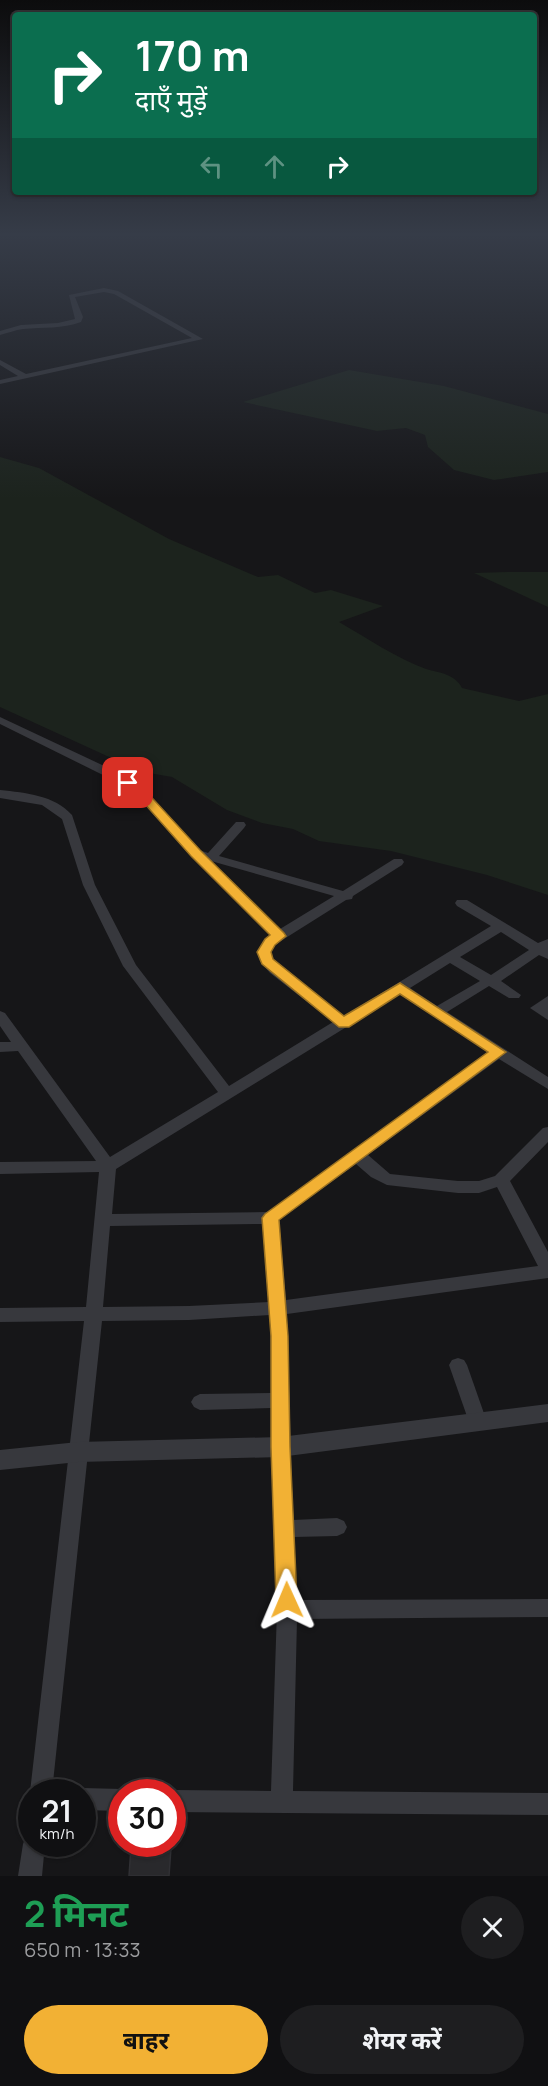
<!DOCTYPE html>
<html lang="hi">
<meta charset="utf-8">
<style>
body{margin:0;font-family:Manrope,"Noto Sans Devanagari",sans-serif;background:#1e1e20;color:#f1f3f6;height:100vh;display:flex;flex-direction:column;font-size:22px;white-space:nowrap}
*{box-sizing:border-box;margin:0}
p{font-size:20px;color:#9c9d9f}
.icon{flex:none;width:33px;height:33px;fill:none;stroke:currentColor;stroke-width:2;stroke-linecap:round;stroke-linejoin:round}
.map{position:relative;height:1876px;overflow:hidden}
.side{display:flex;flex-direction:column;background:#101012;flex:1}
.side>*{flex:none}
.hud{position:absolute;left:12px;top:12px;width:525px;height:183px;border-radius:6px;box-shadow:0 2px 4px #0004,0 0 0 2px #303032;background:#0b6e4f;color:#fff;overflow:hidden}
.speed{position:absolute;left:18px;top:1779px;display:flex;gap:12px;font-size:30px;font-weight:700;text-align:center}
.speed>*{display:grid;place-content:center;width:78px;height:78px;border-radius:50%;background:#101012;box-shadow:0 2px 4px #0004,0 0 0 2px #303032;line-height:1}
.speed small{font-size:15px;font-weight:400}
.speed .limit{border:9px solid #d22;background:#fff;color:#111}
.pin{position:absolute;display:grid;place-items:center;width:51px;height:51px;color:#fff;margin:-26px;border-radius:12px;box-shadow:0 3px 9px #0006}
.me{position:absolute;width:66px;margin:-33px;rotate:359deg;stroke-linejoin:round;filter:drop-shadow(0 0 4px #0008)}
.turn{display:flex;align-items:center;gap:21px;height:126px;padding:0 24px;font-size:27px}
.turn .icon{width:78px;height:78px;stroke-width:2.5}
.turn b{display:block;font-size:42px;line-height:51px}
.lanes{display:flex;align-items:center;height:57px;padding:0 24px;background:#0003;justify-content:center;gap:30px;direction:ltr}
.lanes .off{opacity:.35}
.round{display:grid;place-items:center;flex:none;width:63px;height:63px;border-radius:32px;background:#1e1e20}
.headline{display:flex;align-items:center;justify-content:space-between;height:102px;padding:0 24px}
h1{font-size:36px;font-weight:700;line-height:45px;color:#1e9e55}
.button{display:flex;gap:12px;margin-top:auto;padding:12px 24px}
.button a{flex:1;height:69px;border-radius:36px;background:#f2b134;color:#111;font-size:24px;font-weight:700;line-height:69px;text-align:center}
.button a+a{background:#1e1e20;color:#f1f3f6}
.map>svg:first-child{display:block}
</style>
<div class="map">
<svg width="548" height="1876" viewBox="0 0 548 1876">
<rect width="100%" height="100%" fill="#161618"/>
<g fill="#1c231d">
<polygon points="349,370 444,386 548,414 548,472 494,480 454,470 428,447 425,435 406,428 377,431 243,402"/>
<path d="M0 457 39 468 169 539 258 577 278 575 315 593 331 590 383 606 339 622C367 638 396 658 426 669 440 673 455 674 462 688L519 701 548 694V895L487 875 391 851 319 841 293 829 262 823 227 810 172 777 149 773 107 756 0 707Z"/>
<polygon points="507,572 548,572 548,607 474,573"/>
</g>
<polygon fill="#29292c" stroke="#303034" stroke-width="1.5" points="131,1847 171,1848 169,1876 129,1876"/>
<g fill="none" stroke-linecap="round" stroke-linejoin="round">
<g fill="#37383d" fill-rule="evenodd">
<path d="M104 288 118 291 203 339 0 384V380L18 376 0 365V360L26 374 192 338 114 294 104 292 75 297 83 317 81 322C62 329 43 327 23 329 15 330 8 333 0 335V331L21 325 58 323 75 319 69 295Z"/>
<path d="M0 717 117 772 144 789 199 850 208 853 236 822H244L246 825 244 828 219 856 343 891 394 859H402L404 862 402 865 353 896 352 899 346 900 284 939 275 945 271 952 273 960 280 967 344 1016 491 926 457 906 455 903 457 900H467L538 943 548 939V959L539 955 501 981 521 995 519 998H509L489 986 447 1012 548 1077V1089L499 1059 368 1155 390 1174 458 1181H479L495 1176 543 1128 548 1127V1142L510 1181 548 1252V1278L287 1314 293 1520 337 1518 344 1521 347 1527 344 1533 337 1536 294 1537 297 1600 548 1599V1617L297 1619 293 1791 548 1793V1815L172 1812V1792H166L172 1790 271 1791 277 1610 271 1408 200 1410 194 1407 191 1402 194 1397 200 1394 271 1393 270 1315 189 1320 102 1321 52 1792H32V1796L30 1792 84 1321 0 1322V1308L86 1307 99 1172 0 1174V1162L96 1161 18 1051 0 1052V1042H11L0 1026V1011L5 1013 110 1157 218 1092 123 966 83 885 62 819 42 805 0 798V790C26 793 54 795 72 815L95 885 136 965 229 1086 333 1022 270 973 260 961 257 952 265 939 271 935 191 856 136 795 109 778 0 724ZM211 861 334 896 280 929ZM501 932 529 950 491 975 460 957ZM450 963 480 981 437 1006 410 988ZM400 994 488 1052 268 1212 112 1214 116 1169ZM356 1164 371 1177 387 1185 458 1193H479L497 1187 538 1266 286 1300 279 1220ZM263 1224 269 1302 189 1306 103 1307 110 1226Z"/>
<polygon points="548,996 548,1020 530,1008"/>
<polygon points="458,1358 464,1360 467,1365 487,1422 485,1427 478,1430 471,1427 469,1422 449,1365 452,1360"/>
<polygon points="82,1788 122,1789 130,1792 122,1792 122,1811 82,1810 82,1792 74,1792"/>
<polygon points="32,1834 32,1844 45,1844 42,1876 18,1876 23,1844 26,1836"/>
</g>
<polygon fill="#37383d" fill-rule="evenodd" points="548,1404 548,1422 280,1457 78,1462 0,1470 0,1450 78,1442 280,1437"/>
</g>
<linearGradient id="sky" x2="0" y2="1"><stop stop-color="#0c0c0d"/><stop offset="0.47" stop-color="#363c48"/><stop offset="1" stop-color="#363c48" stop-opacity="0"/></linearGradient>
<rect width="548" height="499" fill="url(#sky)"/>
<polygon fill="#f2b134" stroke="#9d7322" stroke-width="1.5" points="128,779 144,789 200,850 284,933 286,936 275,945 271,952 273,959 344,1016 400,983 506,1052 279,1220 288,1336 290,1447 297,1600 294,1607 287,1610 279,1607 276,1600 271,1447 271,1336 262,1218 265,1214 488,1052 400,994 349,1027 339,1027 262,964 257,952 265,939 270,935 191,856 136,794 123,785 123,780"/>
</svg>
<div class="speed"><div>21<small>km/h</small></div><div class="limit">30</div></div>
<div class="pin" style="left:128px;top:783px;background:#d93025"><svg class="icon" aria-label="arrive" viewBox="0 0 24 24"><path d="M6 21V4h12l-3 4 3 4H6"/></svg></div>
<svg class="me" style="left:287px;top:1600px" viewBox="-20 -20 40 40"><path d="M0-17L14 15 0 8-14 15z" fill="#f2b134" stroke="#fff" stroke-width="4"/></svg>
<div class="hud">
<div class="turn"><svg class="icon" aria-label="right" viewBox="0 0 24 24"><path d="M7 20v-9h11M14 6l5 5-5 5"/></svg><div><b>170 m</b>दाएँ मुड़ें</div></div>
<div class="lanes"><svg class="icon off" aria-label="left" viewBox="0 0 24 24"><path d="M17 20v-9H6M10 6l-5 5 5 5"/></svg><svg class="icon off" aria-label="ahead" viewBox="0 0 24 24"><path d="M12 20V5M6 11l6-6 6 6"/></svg><svg class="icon" aria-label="right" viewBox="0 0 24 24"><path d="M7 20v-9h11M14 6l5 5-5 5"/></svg></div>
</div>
</div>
<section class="side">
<div class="headline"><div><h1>2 मिनट</h1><p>650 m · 13:33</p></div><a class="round"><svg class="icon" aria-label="close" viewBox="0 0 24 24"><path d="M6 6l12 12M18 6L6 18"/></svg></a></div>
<div class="button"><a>बाहर</a><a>शेयर करें</a></div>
</section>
